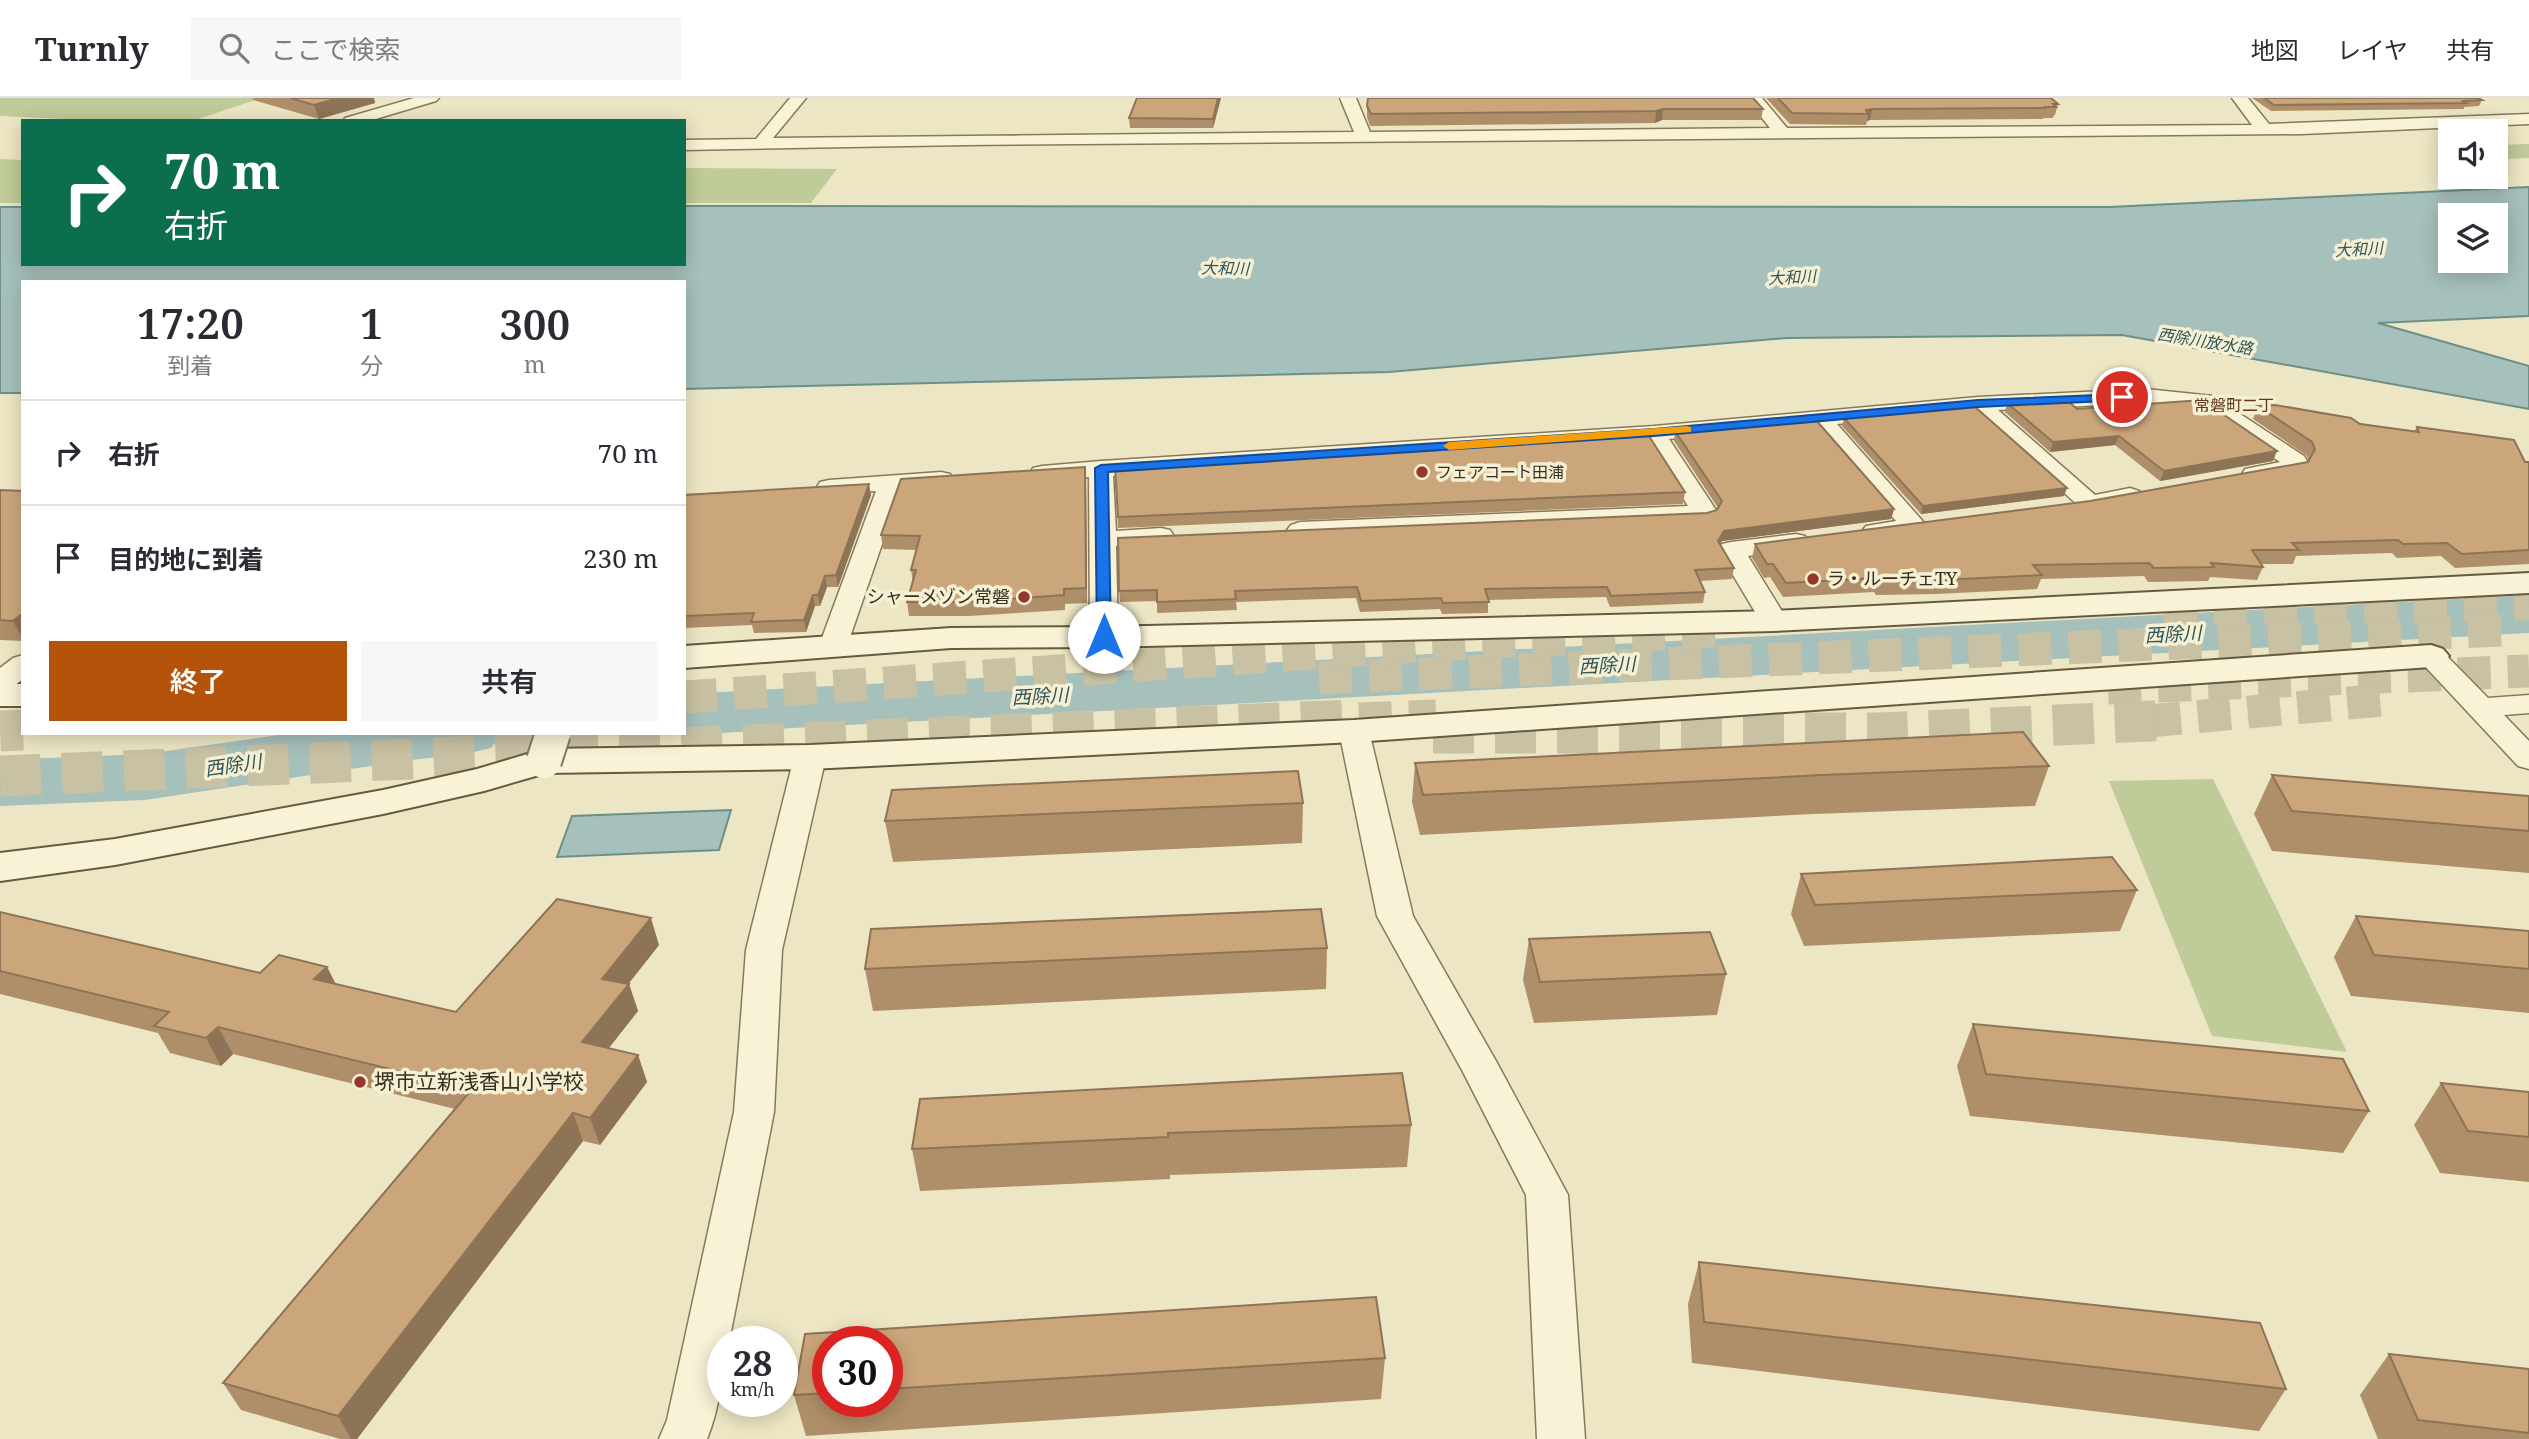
<!DOCTYPE html>
<html lang="ja">
<meta charset="utf-8">
<style>
body{margin:0;font-family:"Noto Serif","Noto Sans JP",serif;background:#f7f7f7;color:#2b2b33;height:100vh;display:flex;flex-direction:column;font-size:26px;white-space:nowrap}
*{box-sizing:border-box;margin:0}
p{font-size:23px;color:#7c7c81}
.icon{flex:none;width:38px;height:38px;fill:none;stroke:currentColor;stroke-width:2;stroke-linecap:round;stroke-linejoin:round}
.map{position:relative;flex:1;overflow:hidden}
.side{position:absolute;left:21px;top:182px;width:665px;height:455px;display:flex;flex-direction:column;background:#fff;border-radius:0px;box-shadow:0 4px 18px #0003}
.side>*{flex:none}
.guide{position:absolute;left:21px;top:21px;width:665px;height:147px;border-radius:0px;box-shadow:0 4px 18px #0003;background:#0b6e4f;color:#fff;overflow:hidden}
.buttons{position:absolute;left:2438px;top:21px;display:grid;gap:14px}
.buttons a{display:grid;place-items:center;width:70px;height:70px;border-radius:0px;background:#fff;box-shadow:0 4px 18px #0003;font-size:35px}
.speed{position:absolute;left:707px;top:1228px;display:flex;gap:14px;font-size:35px;font-weight:700;text-align:center}
.speed>*{display:grid;place-content:center;width:91px;height:91px;border-radius:50%;background:#fff;box-shadow:0 4px 18px #0003;line-height:1}
.speed small{font-size:18px;font-weight:400}
.speed .limit{border:10px solid #d22;background:#fff;color:#111}
.pin{position:absolute;display:grid;place-items:center;width:60px;height:60px;color:#fff;margin:-30px;border:4px solid #fff;border-radius:50%;box-shadow:0 2px 7px #0007}
.me{position:absolute;width:77px;margin:-38px;rotate:0deg;stroke-linejoin:round;filter:drop-shadow(0 0 5px #0008)}
.turn{display:flex;align-items:center;gap:24px;height:147px;padding:0 28px;font-size:32px}
.turn .icon{width:91px;height:91px;stroke-width:2.5}
.turn b{display:block;font-size:49px;line-height:60px}
.eta{display:flex;justify-content:space-evenly;align-items:center;height:119px;text-align:center}
.eta b{font-size:42px;font-weight:600;line-height:49px}
.action{display:flex;gap:14px;margin-top:auto;padding:14px 28px}
.action a{flex:1;height:80px;border-radius:0px;background:#b45309;color:#fff;font-size:28px;font-weight:600;line-height:80px;text-align:center}
.action a+a{background:#f7f7f7;color:#2b2b33}
ul{padding:0;list-style:none}
li{display:flex;align-items:center;gap:21px;height:105px;padding:0 28px;border-top:2px solid #e1e1e2}
li div{flex:1}
li b{display:block;font-size:26px}
li em{font-style:normal}
header{display:flex;align-items:center;gap:42px;box-sizing:border-box;height:98px;padding:0 35px;background:#fff;border-bottom:2px solid #e1e1e2}
header strong{font-size:33px}
nav{display:flex;gap:38px;margin-inline-start:auto;font-size:24px}
.search{width:490px;height:63px;background:#f7f7f7;display:flex;align-items:center;gap:18px;box-sizing:border-box;padding:0 24px;border-radius:0px;color:#7c7c81;font-size:26px}
.map>svg:first-child{display:block}
</style>
<header>
<strong>Turnly</strong>
<div class="search"><svg class="icon" aria-label="search" viewBox="0 0 24 24"><circle cx="10" cy="10" r="6"/><path d="M15 15l6 6"/></svg>ここで検索</div>
<nav><a>地図</a><a>レイヤ</a><a>共有</a></nav>
</header>
<div class="map">
<svg width="2529" height="1341" viewBox="0 0 2529 1341">
<rect width="100%" height="100%" fill="#ede6c4"/>
<g fill="#bfcb98">
<polygon points="0,0 261,0 192,23 109,23 0,18"/>
<polygon points="2529,46 2529,60 2506,61 2496,56 2496,47"/>
<polygon points="0,61 23,62 23,105 0,105"/>
<polygon points="684,70 837,71 811,105 684,105"/>
<polygon points="2213,681 2347,954 2212,938 2109,683"/>
</g>
<g fill="#a6c0bc" stroke="#6d8f8a" stroke-width="2" fill-rule="evenodd">
<path d="M2529 89V218L2378 225 2529 268V311L2122 237 1786 240 1389 274 684 291V184H23V295H0V109H23V166H684V108L2109 109ZM2450 117H2496V163H2450Z"/>
<polygon points="731,712 719,752 557,759 572,718"/>
</g>
<g fill="none" stroke-linecap="round" stroke-linejoin="round">
<g fill="#a6c0bc" fill-rule="evenodd">
<polygon points="2529,497 2529,535 792,630 684,638 672,635 684,635 684,596"/>
<polygon points="292,635 502,635 491,650 466,656 411,662 145,702 0,708 0,662 145,656"/>
</g>
<g stroke="#c9c1a3" stroke-width="33" stroke-dasharray="33 17" stroke-linecap="butt">
<polyline points="2164,512 2529,506"/>
<polyline points="1319,580 2504,532"/>
<polyline points="2108,590 2529,573"/>
<polyline points="684,599 1430,547 1719,533"/>
<polyline points="1309,623 1436,618"/>
<polyline points="2148,623 2394,601"/>
</g>
<g stroke="#c9c1a3" stroke-width="41" stroke-dasharray="41 21" stroke-linecap="butt">
<polyline points="0,633 23,632"/>
<polyline points="1433,635 1880,635 2172,622"/>
<polyline points="0,678 1351,622"/>
</g>
<g stroke="#88785b" stroke-width="3">
<g id="street">
<polygon points="414,0 439,0 436,3 369,23 343,23 345,20"/>
<polygon points="790,0 806,0 773,40 1354,34 1340,0 1356,0 1370,34 1770,30 1746,0 1762,0 1787,30 2252,27 2232,0 2248,0 2269,26 2529,16 2529,26 2302,36 966,47 684,52 684,42 756,41"/>
<path d="M2146 291 2213 298 2304 358 2307 363 2302 374C2285 378 2262 385 2245 381L2242 376 2245 371 2280 364 2199 309 2146 305 1998 312 2095 397 2130 390 2139 393 2143 398 2139 403 2090 413 2081 410 1973 313 1837 326 1927 428 1923 433C1906 438 1883 443 1866 438L1862 433 1866 428 1896 423 1814 328 1669 341 1718 415 1714 420 1705 423 1300 440 1291 437 1287 432 1291 427 1300 424 1688 408 1647 343 1113 378 1116 433 1161 430 1170 432 1174 438 1170 444 1116 448 1118 539 1114 545 1104 548 1094 545 1090 539 1089 379 1042 382 1033 380 1030 375 1033 370 1042 368 1101 363 1654 328 1978 299Z"/>
<polygon points="941,374 950,376 953,381 950,386 901,391 847,548 843,554 833,557 823,554 819,548 876,393 829,396 820,394 817,389 820,384 829,382"/>
<polygon points="1796,436 1805,438 1809,444 1805,450 1748,458 1788,523 1784,529 1774,531 1764,529 1718,452 1722,446 1731,444"/>
<polygon points="2431,549 2441,552 2488,600 2529,597 2529,615 2504,617 2529,643 2529,671 2518,668 2421,564 2417,558 2421,552"/>
<polygon points="23,557 23,581 10,591 0,594 0,570 13,560"/>
<polygon points="1354,624 1365,627 1369,633 1413,818 1496,963 1568,1097 1585,1341 1537,1341 1526,1097 1463,974 1377,818 1339,633 1343,627"/>
<path d="M810 649 821 652 826 659 782 852 774 1014 729 1244H723C723 1278 720 1309 707 1341H659L667 1322 734 1014 746 852 794 659 799 652Z"/>
</g>
</g>
<g stroke="#69593e" stroke-width="4">
<g id="secondary">
<polygon points="2529,475 2529,495 1774,533 1104,549 951,550 684,570 684,548 951,530 1104,529 1774,513"/>
<polygon points="2431,547 2443,551 2449,558 2443,565 2431,569 1354,644 810,671 546,675 484,693 383,716 115,767 0,783 0,755 115,741 383,692 477,671 544,651 810,647 1354,622"/>
<rect x="0" y="586" width="23" height="22"/>
</g>
</g>
<use href="#street" fill="#f8f2d7" fill-rule="evenodd"/>
<use href="#secondary" fill="#f8f2d7" fill-rule="evenodd"/>
<g stroke="#88785b" stroke-width="38" stroke-linecap="butt">
<polyline id="street-bridge" points="544,663 553,635"/>
</g>
<use href="#street-bridge" stroke="#f8f2d7" stroke-width="34"/>
</g>
<g fill="#af8f6a" fill-rule="evenodd">
<polygon points="252,0 374,0 375,5 319,21 253,2"/>
<polygon points="1137,0 1221,0 1213,30 1130,30 1129,20"/>
<polygon points="1766,0 2051,0 2058,6 2055,17 2054,17 2053,20 2043,20 2043,21 1870,22 1867,23 1866,27 1790,26"/>
<polygon points="2252,0 2478,0 2482,2 2479,8 2464,9 2464,11 2271,13"/>
<polygon points="1367,8 1763,11 1761,22 1662,22 1655,25 1370,28 1367,19"/>
<polygon points="2007,305 2077,311 2273,363 2160,383 2115,347 2050,354 2005,314"/>
<polygon points="2258,308 2414,334 2417,329 2525,364 2529,364 2529,466 2455,470 2441,458 2397,460 2392,455 2296,458 2293,466 2261,466 2263,469 2257,482 2210,479 2208,483 2148,484 2144,478 2041,481 2037,491 1936,496 1876,497 1874,494 1783,499 1770,479 1764,480 1752,460 1755,446 2090,403 2308,364 2309,362 2306,357 2253,321"/>
<polygon points="1844,320 2064,398 1921,416 1842,328"/>
<polygon points="1675,333 1894,411 1891,421 1722,443 1720,446 1734,470 1732,481 1700,483 1705,494 1703,505 1610,509 1606,499 1488,502 1488,515 1442,516 1440,511 1360,514 1356,500 1236,504 1237,512 1157,515 1157,503 1120,504 1119,493 1707,415 1717,412 1718,410 1674,343"/>
<polygon points="1243,364 1685,394 1683,406 1118,430 1115,369"/>
<polygon points="1086,383 1087,505 1065,506 1065,512 969,518 909,518 907,504 913,484 911,472 916,452 883,451 881,437"/>
<polygon points="0,392 23,393 23,543 0,542"/>
<polygon points="684,397 871,397 838,489 827,489 820,508 815,508 806,534 754,535 752,527 684,530"/>
<polygon points="1415,665 2049,668 2035,708 1813,716 1420,737 1412,704"/>
<polygon points="2272,677 2529,698 2529,775 2272,753 2254,716"/>
<polygon points="1303,705 1302,745 893,764 885,723"/>
<polygon points="1801,776 2137,792 2120,833 1804,848 1791,816"/>
<polygon points="0,814 260,875 327,869 336,886 456,914 659,847 628,886 629,886 638,913 609,950 638,957 647,984 600,1047 583,1043 357,1341 340,1341 241,1312 223,1285 455,1011 233,956 221,968 170,955 158,935 0,896"/>
<polygon points="2356,818 2529,833 2529,915 2351,898 2334,859"/>
<polygon points="1529,841 1726,876 1717,917 1534,925 1523,882"/>
<polygon points="1327,850 1326,891 873,913 865,871"/>
<polygon points="1973,926 2369,1013 2343,1055 1970,1018 1957,968"/>
<polygon points="2441,985 2529,994 2529,1084 2440,1075 2414,1027"/>
<polygon points="920,1001 1411,1027 1407,1069 1170,1077 1170,1081 920,1093 912,1051"/>
<polygon points="1699,1164 2286,1291 2259,1333 1692,1265 1688,1206"/>
<path d="M1376 1199 1385 1260 1381 1301 806 1338 794 1297 805 1236ZM828 1244H887V1304H828Z"/>
<polygon points="2389,1256 2529,1271 2529,1341 2378,1341 2360,1297"/>
</g>
<g fill="#8e7456">
<polygon points="338,0 374,0 375,5 319,21 314,7"/>
<polygon points="1218,0 1221,0 1213,30 1213,21"/>
<polygon points="1663,11 1662,22 1655,25 1656,13"/>
<polygon points="1872,11 1870,22 1867,23 1868,16 1866,12"/>
<polygon points="2119,338 2115,347 2050,354 2053,344"/>
<polygon points="2277,353 2273,363 2160,383 2164,373"/>
<polygon points="1085,369 1086,383 1087,505 1086,490"/>
<polygon points="869,386 871,397 838,489 836,477"/>
<polygon points="2067,390 2064,398 1921,416 1923,408"/>
<polygon points="1894,411 1891,421 1722,443 1716,453 1718,443 1724,433"/>
<polygon points="825,478 827,489 820,508 818,497"/>
<polygon points="813,497 815,508 806,534 804,522"/>
<polygon points="23,515 23,541 13,523"/>
<polygon points="651,820 659,847 611,908 602,881"/>
<polygon points="327,869 340,896 314,881"/>
<polygon points="629,886 638,913 592,971 582,944"/>
<polygon points="218,929 233,956 221,968 206,940"/>
<polygon points="638,957 647,984 600,1047 590,1020"/>
<polygon points="573,1015 583,1043 357,1341 351,1341 338,1318"/>
</g>
<g fill="#cba67b" stroke="#8e7456" stroke-width="2">
<polygon points="290,0 338,0 314,7"/>
<polygon points="1137,0 1218,0 1213,21 1129,20"/>
<polygon points="1368,0 1753,0 1763,11 1663,11 1656,13 1371,16 1367,8"/>
<polygon points="1778,0 2051,0 2058,6 2053,6 2056,9 2044,9 2046,10 1872,11 1866,12 1868,16 1792,15"/>
<polygon points="2264,0 2478,0 2482,2 2463,3 2466,5 2274,7"/>
<polygon points="2202,302 2277,353 2164,373 2119,338 2053,344 2007,305 2068,303 2077,311"/>
<polygon points="2275,307 2351,320 2360,326 2419,334 2417,329 2514,342 2525,364 2529,364 2529,452 2462,456 2447,445 2403,446 2398,442 2292,445 2299,452 2252,452 2263,469 2211,465 2214,469 2154,470 2149,465 2033,467 2042,477 1940,482 1880,483 1878,480 1786,485 1773,466 1767,466 1755,446 2090,403 2308,364 2315,351 2312,344 2258,308"/>
<polygon points="1974,308 2067,390 1923,408 1844,320"/>
<polygon points="1815,321 1894,411 1724,433 1718,443 1734,470 1695,472 1705,494 1611,498 1607,489 1485,491 1489,504 1443,505 1441,500 1361,503 1357,489 1235,493 1236,501 1157,504 1157,492 1119,493 1118,440 1707,415 1717,412 1722,403 1675,333"/>
<polygon points="1647,335 1685,394 1118,419 1115,369 1242,361 1243,364"/>
<polygon points="1085,369 1086,490 1064,491 1064,497 967,504 907,504 916,472 911,472 920,438 881,437 901,381"/>
<polygon points="869,386 836,477 825,478 818,497 813,497 804,522 751,524 754,515 684,518 684,397"/>
<polygon points="0,392 23,393 23,515 13,523 0,522"/>
<polygon points="2023,634 2049,668 1823,677 1423,697 1415,665"/>
<polygon points="1298,673 1303,705 885,723 892,692"/>
<polygon points="2272,677 2529,698 2529,733 2292,713"/>
<polygon points="2112,759 2137,792 1815,807 1801,776"/>
<polygon points="557,801 651,820 602,881 629,886 582,944 638,957 590,1020 573,1015 338,1318 223,1285 472,991 218,929 206,940 154,928 169,914 0,873 0,814 260,875 279,857 327,869 314,881 456,914"/>
<polygon points="1321,811 1327,850 865,871 871,831"/>
<polygon points="2356,818 2529,833 2529,871 2374,857"/>
<polygon points="1710,834 1726,876 1540,884 1529,841"/>
<polygon points="1973,926 2343,961 2369,1013 1986,976"/>
<polygon points="1402,975 1411,1027 1168,1035 1168,1039 912,1051 920,1001"/>
<polygon points="2441,985 2529,994 2529,1039 2468,1033"/>
<polygon points="1699,1164 2260,1225 2286,1291 1704,1224"/>
<polygon points="1376,1199 1385,1260 887,1291 887,1244 828,1244 828,1295 794,1297 805,1236"/>
<polygon points="2389,1256 2529,1271 2529,1335 2418,1322"/>
</g>
<polygon fill="#1a73e8" stroke="#114b97" stroke-width="2" points="2122,296 2126,297 2126,302 1978,309 1654,338 1108,374 1111,539 1104,544 1097,539 1095,370 1101,367 1654,331 1978,302"/>
<polygon fill="#f59e0b" points="1687,328 1691,329 1691,334 1449,352 1443,348 1449,344"/>
<g fill="#95382c" stroke="#f5efd4" stroke-width="2.5">
<circle cx="1422" cy="374" r="7"/>
<circle cx="1813" cy="481" r="7"/>
<circle cx="1024" cy="499" r="7"/>
<circle cx="360" cy="984" r="7"/>
</g>
<g text-anchor="middle" stroke-width="7" stroke-linejoin="round" paint-order="stroke">
<g font-size="16" font-style="italic" fill="#2e5557" stroke="#f5efd4">
<text transform="translate(2359 151) rotate(-3)" y="6">大和川</text>
<text transform="translate(1225 170) rotate(1)" y="6">大和川</text>
<text transform="translate(1792 179) rotate(-3)" y="6">大和川</text>
<text transform="translate(2205 243) rotate(9)" y="6">西除川放水路</text>
</g>
<g font-size="16" fill="#64361f" stroke="#f5efd4">
<text x="2234" y="313">常磐町二丁</text>
</g>
<g font-size="16" fill="#382e1f" stroke="#f5efd4" text-anchor="start">
<text x="1436" y="380">フェアコート田浦</text>
</g>
<g font-size="18" fill="#382e1f" stroke="#f5efd4" text-anchor="start">
<text x="1827" y="487">ラ・ルーチェTY</text>
<text x="1010" y="505" text-anchor="end">シャーメゾン常磐</text>
</g>
<g font-size="19" font-style="italic" fill="#2e5557" stroke="#f5efd4">
<text transform="translate(2173 536) rotate(-3)" y="7">西除川</text>
<text transform="translate(1607 567) rotate(-3)" y="7">西除川</text>
<text transform="translate(1040 598) rotate(-3)" y="7">西除川</text>
<text transform="translate(233 667) rotate(-8)" y="7">西除川</text>
</g>
<g font-size="21" fill="#382e1f" stroke="#f5efd4" text-anchor="start">
<text x="374" y="991">堺市立新浅香山小学校</text>
</g>
</g>
</svg>
<div class="buttons">
<a><svg class="icon" aria-label="sound" viewBox="0 0 24 24"><path d="M4 9h4l5-4v14l-5-4H4zM17 9q2 3 0 6"/></svg></a>
<a><svg class="icon" aria-label="layers" viewBox="0 0 24 24"><path d="M12 4l9 5-9 5-9-5zM3 14l9 5 9-5"/></svg></a>
</div>
<div class="speed"><div>28<small>km/h</small></div><div class="limit">30</div></div>
<div class="pin" style="left:2122px;top:299px;background:#d93025"><svg class="icon" aria-label="arrive" viewBox="0 0 24 24"><path d="M6 21V4h12l-3 4 3 4H6"/></svg></div>
<svg class="me" style="left:1104px;top:539px" viewBox="-20 -20 40 40"><circle r="19" fill="#fff"/><path d="M0-13L10 11 0 6-10 11z" fill="#1a73e8"/></svg>
<div class="guide">
<div class="turn"><svg class="icon" aria-label="right" viewBox="0 0 24 24"><path d="M7 20v-9h11M14 6l5 5-5 5"/></svg><div><b>70 m</b>右折</div></div>
</div>
<section class="side">
<div class="eta">
<div><b>17:20</b><p>到着</p></div>
<div><b>1</b><p>分</p></div>
<div><b>300</b><p>m</p></div>
</div>
<ul>
<li><svg class="icon" aria-label="right" viewBox="0 0 24 24"><path d="M7 20v-9h11M14 6l5 5-5 5"/></svg><div><b>右折</b></div><em>70 m</em></li>
<li><svg class="icon" aria-label="arrive" viewBox="0 0 24 24"><path d="M6 21V4h12l-3 4 3 4H6"/></svg><div><b>目的地に到着</b></div><em>230 m</em></li>
</ul>
<div class="action"><a>終了</a><a>共有</a></div>
</section>
</div>
